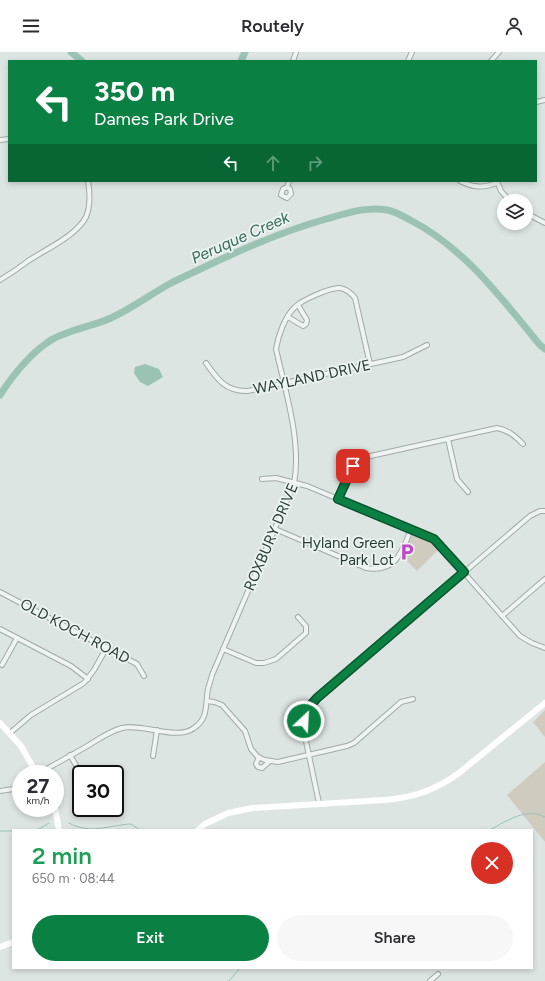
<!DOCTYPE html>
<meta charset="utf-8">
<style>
body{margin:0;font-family:Figtree,sans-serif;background:#f7f7f7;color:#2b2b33;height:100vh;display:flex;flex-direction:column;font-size:15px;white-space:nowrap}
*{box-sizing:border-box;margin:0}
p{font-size:13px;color:#7c7c81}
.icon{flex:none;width:22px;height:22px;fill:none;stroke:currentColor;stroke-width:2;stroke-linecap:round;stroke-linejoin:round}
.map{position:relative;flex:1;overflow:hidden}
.sheet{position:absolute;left:12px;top:777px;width:521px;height:140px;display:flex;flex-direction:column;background:#fff;border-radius:0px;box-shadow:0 2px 6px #0003}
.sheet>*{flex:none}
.top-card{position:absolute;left:8px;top:8px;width:529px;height:122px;border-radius:0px;box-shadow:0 2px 6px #0003;background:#0b8043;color:#fff;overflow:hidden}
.buttons{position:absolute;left:497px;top:142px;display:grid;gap:8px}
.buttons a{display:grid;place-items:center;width:36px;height:36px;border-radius:50%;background:#fff;box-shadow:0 2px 6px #0003;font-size:20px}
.speed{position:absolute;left:12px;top:713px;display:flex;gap:8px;font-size:20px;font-weight:700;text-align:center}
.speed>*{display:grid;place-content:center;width:52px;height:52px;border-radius:50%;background:#fff;box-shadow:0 2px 6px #0003;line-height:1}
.speed small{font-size:10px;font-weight:400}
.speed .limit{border:2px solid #111;border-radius:6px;background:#fff;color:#111}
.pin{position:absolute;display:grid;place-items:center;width:34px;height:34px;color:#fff;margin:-17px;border-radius:8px;box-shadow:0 2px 6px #0006}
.me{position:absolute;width:44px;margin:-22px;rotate:25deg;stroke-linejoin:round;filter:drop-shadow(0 0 3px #0008)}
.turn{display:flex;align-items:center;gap:14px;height:84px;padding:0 20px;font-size:18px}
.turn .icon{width:52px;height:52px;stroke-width:2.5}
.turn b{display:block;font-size:28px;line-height:34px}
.lanes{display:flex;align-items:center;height:38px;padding:0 20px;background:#0003;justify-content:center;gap:20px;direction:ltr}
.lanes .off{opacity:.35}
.round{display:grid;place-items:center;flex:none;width:42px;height:42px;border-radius:21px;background:#f7f7f7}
.summary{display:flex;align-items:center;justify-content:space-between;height:68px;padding:0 20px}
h1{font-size:24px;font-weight:600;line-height:30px;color:#1e9e55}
.button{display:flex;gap:8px;margin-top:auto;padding:8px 20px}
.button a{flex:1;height:46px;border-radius:24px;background:#0b8043;color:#fff;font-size:16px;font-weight:600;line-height:46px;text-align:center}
.button a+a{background:#f7f7f7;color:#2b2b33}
header{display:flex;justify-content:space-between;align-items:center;height:52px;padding:0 20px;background:#fff;font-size:18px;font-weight:600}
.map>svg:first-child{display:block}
</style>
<header><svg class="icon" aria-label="menu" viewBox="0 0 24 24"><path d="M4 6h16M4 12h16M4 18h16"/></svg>Routely<svg class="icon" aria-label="person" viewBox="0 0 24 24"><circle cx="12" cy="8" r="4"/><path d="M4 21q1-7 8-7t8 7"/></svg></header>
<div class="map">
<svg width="545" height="929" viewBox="0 0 545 929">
<rect width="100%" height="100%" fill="#dde5e3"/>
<g fill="#cfccbf">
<polygon points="415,483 427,487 440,496 417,519 408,510 400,506 411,485"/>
<polygon points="545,658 545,685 533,670"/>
<polygon points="545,710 545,790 507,743"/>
</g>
<polygon fill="#9ac3b3" points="145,312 159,317 163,325 148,334 140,330 134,321 135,315"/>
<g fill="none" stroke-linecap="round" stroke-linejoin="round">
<g stroke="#9ac3b3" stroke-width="1">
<path d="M69 771C91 783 108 773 131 772L140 778"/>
<polyline points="31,778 39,777 49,771"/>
<path d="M490 778C506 769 527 755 545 765"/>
<polyline points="0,779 13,779"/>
<polyline points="229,929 240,916"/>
</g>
<g stroke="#9ac3b3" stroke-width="7">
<polyline points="71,0 82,9"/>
<polyline points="241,9 245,0"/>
<path d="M0 343C13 323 28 304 48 290 66 278 91 275 111 266 133 256 152 241 173 230 223 206 273 182 326 167 344 162 367 154 387 158 394 159 403 164 410 168 465 196 502 247 540 293L545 297"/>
</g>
<g stroke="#9faba8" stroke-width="6">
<g id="street">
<polyline points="293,9 296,0"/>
<polyline points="408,9 412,0"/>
<polyline points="491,9 499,0"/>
<polyline points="536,50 545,48"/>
<polyline points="0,88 9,87"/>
<path d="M460 129C474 136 483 136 497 131"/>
<polyline points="497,129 501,139 510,149"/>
<polyline points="287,135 290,137 291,142 287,146 281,143 283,137 287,135 289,129"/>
<polyline points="526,161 545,171"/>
<path d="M0 228C10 222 19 216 28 209 46 197 76 184 86 165 91 153 90 141 88 129"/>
<polyline points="288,265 303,274 306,272 307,268 298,253"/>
<path d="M206 311C217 327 226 340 248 339L403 305 427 293"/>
<polyline points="448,387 457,427 468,440"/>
<polyline points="262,427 276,426 307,434 434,487 520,584 532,591 545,596"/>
<path d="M338 447 353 414 366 405 497 376C508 378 514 383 523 392"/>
<path d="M275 477 366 516C396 521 402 500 411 477"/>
<polyline points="0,540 137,612 144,624"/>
<polyline points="502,564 545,527"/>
<polyline points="0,577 71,614 88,627"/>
<polyline points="223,597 256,611 264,611 276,607 306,581 306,574 298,565"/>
<polyline points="2,613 17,586"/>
<polyline points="207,649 214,650 222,653 245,679 251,697 258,705 265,708 278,710 347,694 354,691 401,650 413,647"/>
<polyline points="304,669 301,668 296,661 297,658 301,656 309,656"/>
<polyline points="10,681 31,663 84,631 94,618 107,595"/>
<polyline points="70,703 81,722"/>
<polyline points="153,704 157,678"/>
<polyline points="259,705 256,712 258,715 262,716 270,709"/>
<path d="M38 722C55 712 72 703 89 693 99 687 110 679 122 676 143 671 177 689 194 676 209 666 205 652 208 637 209 633 211 628 212 623L294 432C302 390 285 338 276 297 278 284 285 264 295 255 302 248 331 235 340 236 347 237 351 241 355 246L370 312"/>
<polyline points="0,739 13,737 21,732"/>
<polyline points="319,751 303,675 306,660 317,646 530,464 540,459 545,459"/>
<polyline points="430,929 438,922"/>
</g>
</g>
<use href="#street" stroke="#eff4f3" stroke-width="4"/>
<g stroke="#fff" stroke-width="6">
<polyline points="0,671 21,694 37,722"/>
<polyline points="55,756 59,778"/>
<path d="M198 778 205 772 228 761 253 756 384 748C413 746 436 738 459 721L545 651"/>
<polyline points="0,895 13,890"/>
</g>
</g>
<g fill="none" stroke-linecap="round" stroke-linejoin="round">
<g stroke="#07532c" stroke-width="10">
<polyline id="route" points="304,669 310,654 317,646 464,520 434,487 338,447 353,414"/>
</g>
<use href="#route" stroke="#0b8043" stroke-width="7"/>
</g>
<defs>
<g id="parking-bare" transform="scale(1.38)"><path d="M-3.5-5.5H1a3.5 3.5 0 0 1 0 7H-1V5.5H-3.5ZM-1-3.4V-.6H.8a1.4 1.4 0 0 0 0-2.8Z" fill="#bd4ac2" stroke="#ecf3f1" stroke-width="2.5" paint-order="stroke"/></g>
</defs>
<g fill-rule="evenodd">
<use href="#parking-bare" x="407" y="500"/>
</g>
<g text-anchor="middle" stroke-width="3.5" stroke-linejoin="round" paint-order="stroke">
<g font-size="15" fill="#283b36" stroke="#ecf3f1">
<text transform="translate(312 325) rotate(-12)" y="5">WAYLAND DRIVE</text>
<text transform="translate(271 485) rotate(-67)" y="5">ROXBURY DRIVE</text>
<text transform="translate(75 579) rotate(28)" y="5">OLD KOCH ROAD</text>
</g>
<g font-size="15" fill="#283b36" stroke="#ecf3f1" text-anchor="end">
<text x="394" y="496">Hyland Green<tspan x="394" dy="17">Park Lot</tspan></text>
</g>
<g font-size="16" font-style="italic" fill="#356b59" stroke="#ecf3f1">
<text transform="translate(240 185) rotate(-24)" y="6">Peruque Creek</text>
</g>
</g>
</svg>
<div class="buttons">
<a><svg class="icon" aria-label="layers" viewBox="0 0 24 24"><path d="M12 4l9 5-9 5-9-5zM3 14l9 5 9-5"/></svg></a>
</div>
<div class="speed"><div>27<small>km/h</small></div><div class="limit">30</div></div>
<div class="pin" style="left:353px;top:414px;background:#d93025"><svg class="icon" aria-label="arrive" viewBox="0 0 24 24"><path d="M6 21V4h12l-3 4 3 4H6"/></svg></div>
<svg class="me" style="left:304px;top:669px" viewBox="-20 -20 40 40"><circle r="17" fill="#0b8043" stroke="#fff" stroke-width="3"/><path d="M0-11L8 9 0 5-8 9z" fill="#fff"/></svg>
<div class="top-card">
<div class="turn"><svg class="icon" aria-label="left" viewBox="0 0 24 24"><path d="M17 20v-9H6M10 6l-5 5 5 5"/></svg><div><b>350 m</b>Dames Park Drive</div></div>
<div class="lanes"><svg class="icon" aria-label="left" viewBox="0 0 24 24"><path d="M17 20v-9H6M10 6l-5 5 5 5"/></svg><svg class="icon off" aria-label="ahead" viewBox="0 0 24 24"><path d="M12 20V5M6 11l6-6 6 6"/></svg><svg class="icon off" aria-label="right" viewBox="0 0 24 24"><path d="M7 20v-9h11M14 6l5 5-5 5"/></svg></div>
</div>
<section class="sheet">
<div class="summary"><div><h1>2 min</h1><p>650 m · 08:44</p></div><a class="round" style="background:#d93025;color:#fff"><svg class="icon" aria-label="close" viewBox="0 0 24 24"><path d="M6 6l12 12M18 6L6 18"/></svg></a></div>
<div class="button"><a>Exit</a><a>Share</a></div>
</section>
</div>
